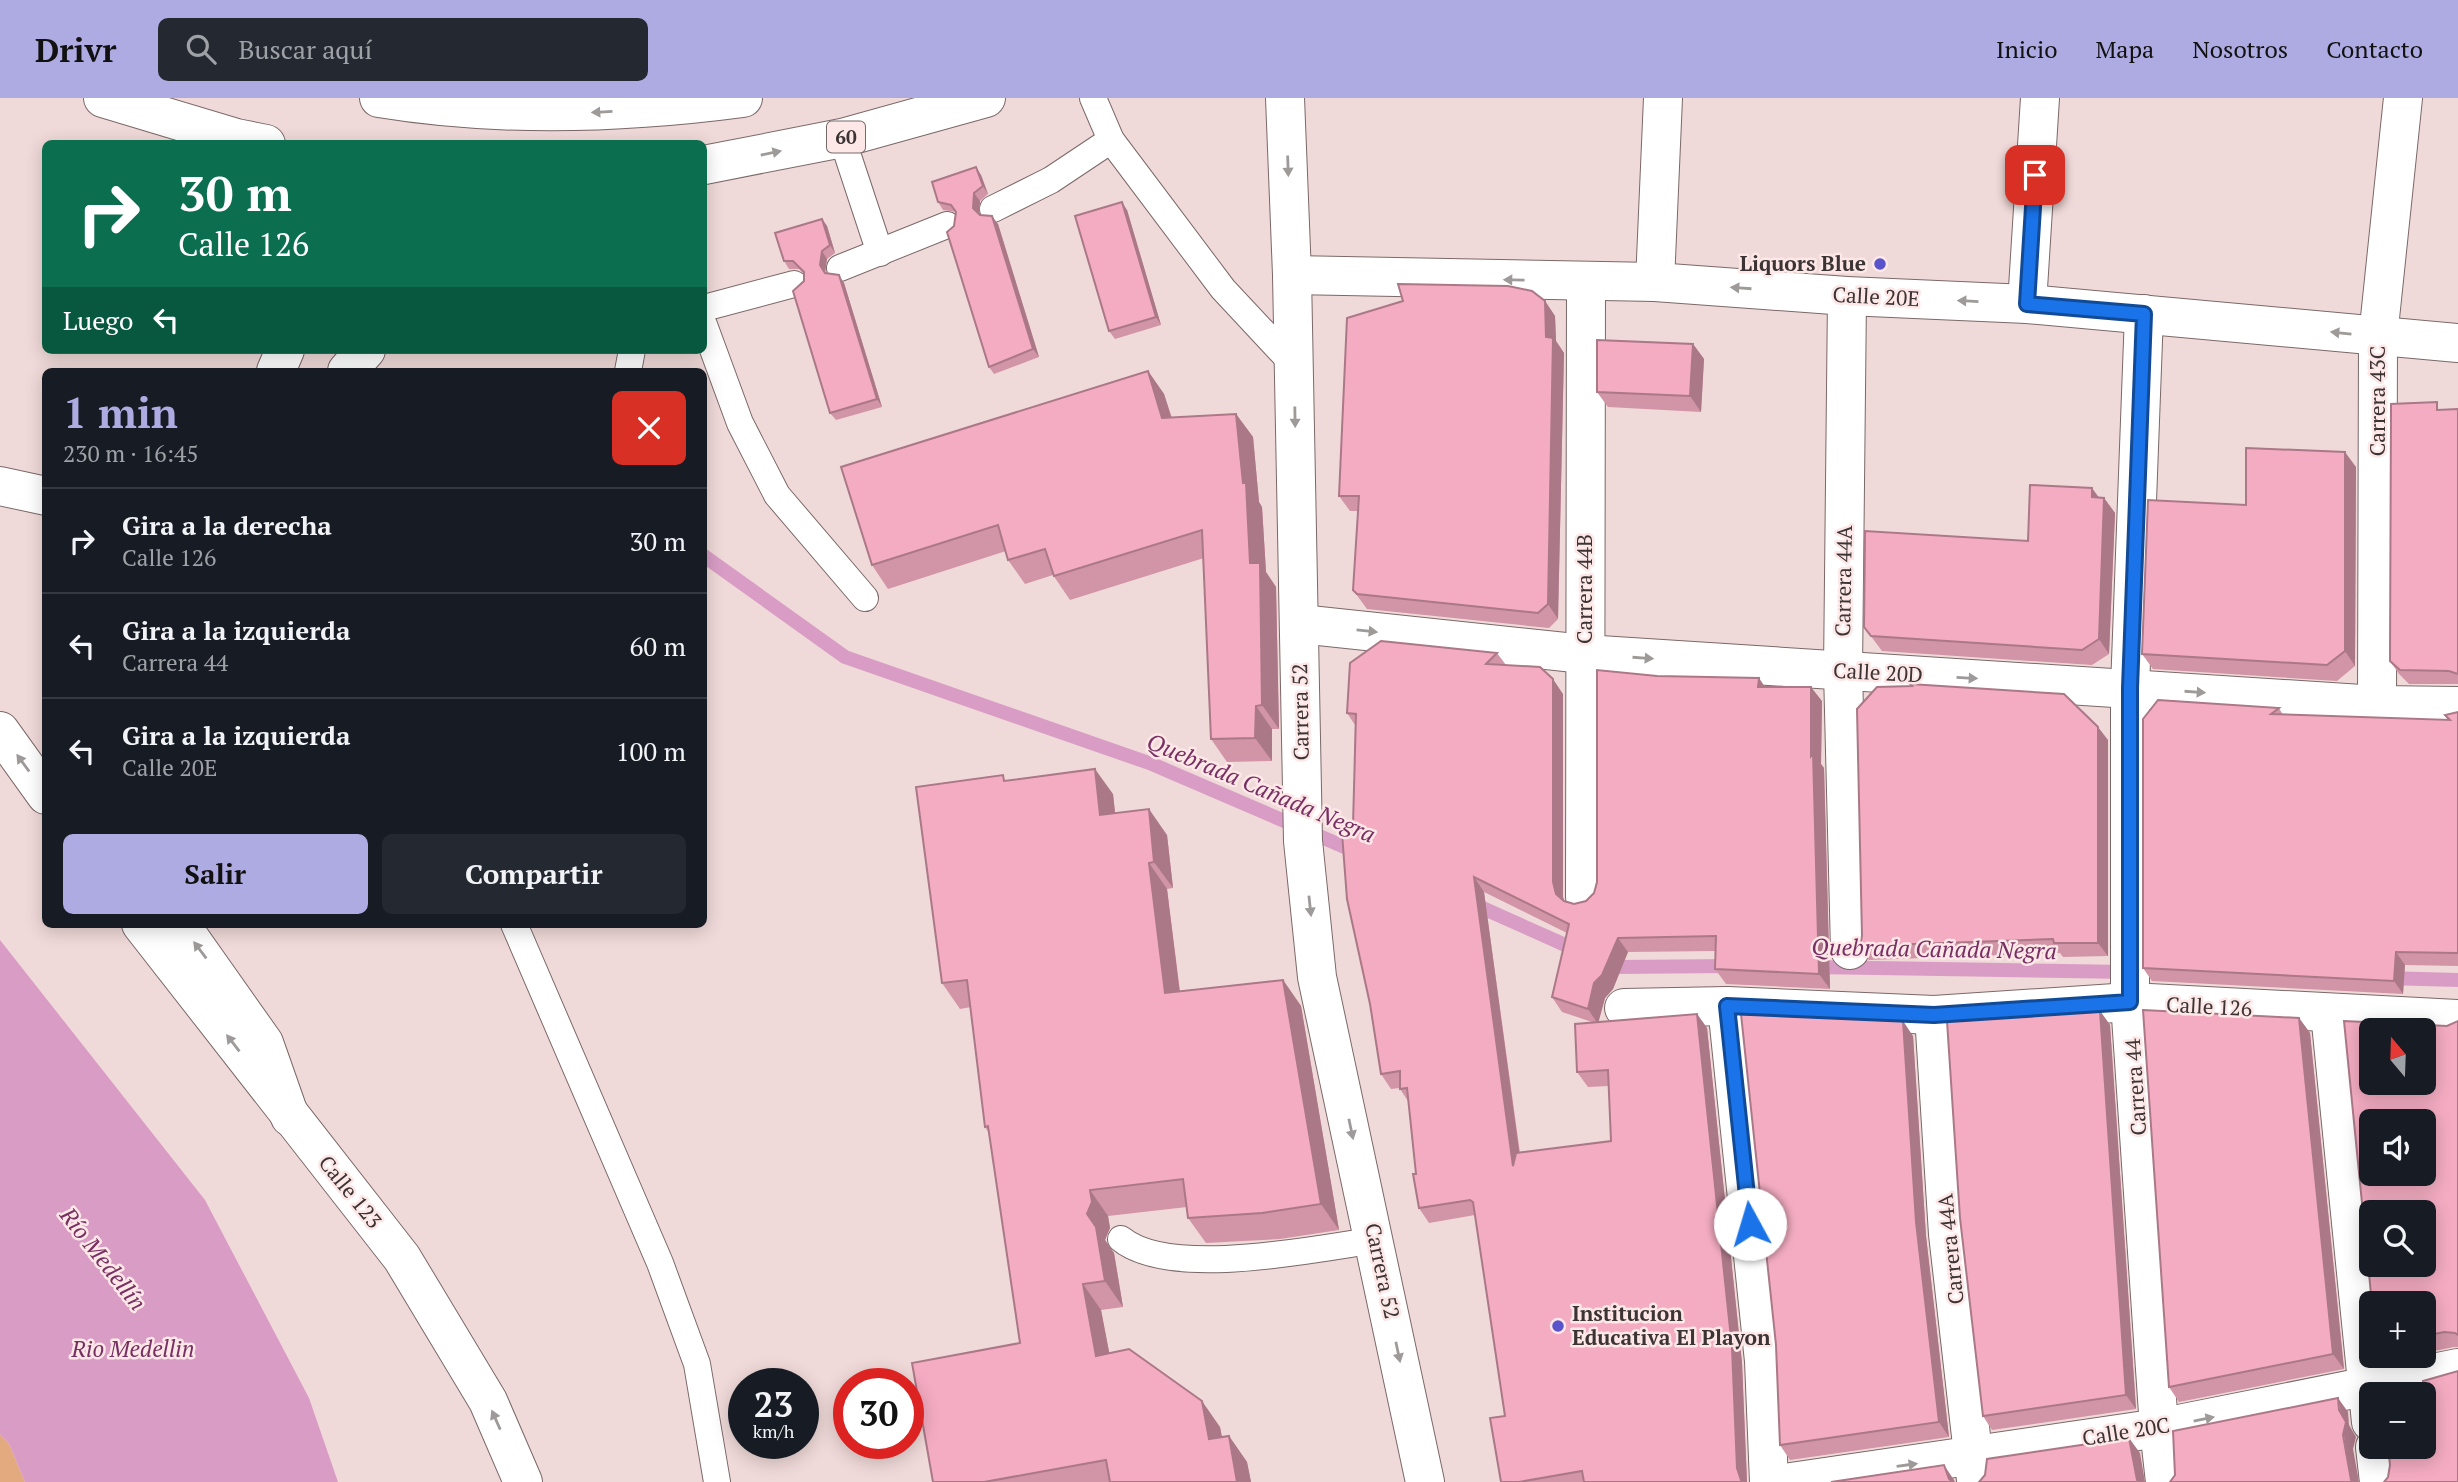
<!DOCTYPE html>
<html lang="es">
<meta charset="utf-8">
<style>
body{margin:0;font-family:"PT Serif",serif;background:#242831;color:#f1f3f6;height:100vh;display:flex;flex-direction:column;font-size:26px;white-space:nowrap}
*{box-sizing:border-box;margin:0}
p{font-size:23px;color:#9ea1a6}
.icon{flex:none;width:38px;height:38px;fill:none;stroke:currentColor;stroke-width:2;stroke-linecap:round;stroke-linejoin:round}
.map{position:relative;flex:1;overflow:hidden}
.details{position:absolute;left:42px;top:270px;width:665px;height:560px;display:flex;flex-direction:column;background:#171b24;border-radius:10px;box-shadow:0 4px 18px #0003}
.details>*{flex:none}
.hud{position:absolute;left:42px;top:42px;width:665px;height:214px;border-radius:10px;box-shadow:0 4px 18px #0003;background:#0b6e4f;color:#fff;overflow:hidden}
.needle{width:46px;rotate:341deg}
.buttons{position:absolute;left:2359px;top:920px;display:grid;gap:14px}
.buttons a{display:grid;place-items:center;width:77px;height:77px;border-radius:10px;background:#171b24;box-shadow:0 4px 18px #0003;font-size:35px}
.speed{position:absolute;left:728px;top:1270px;display:flex;gap:14px;font-size:35px;font-weight:700;text-align:center}
.speed>*{display:grid;place-content:center;width:91px;height:91px;border-radius:50%;background:#171b24;box-shadow:0 4px 18px #0003;line-height:1}
.speed small{font-size:18px;font-weight:400}
.speed .limit{border:10px solid #d22;background:#fff;color:#111}
.pin{position:absolute;display:grid;place-items:center;width:60px;height:60px;color:#fff;margin:-30px;border-radius:14px;box-shadow:0 4px 10px #0006}
.me{position:absolute;width:77px;margin:-38px;rotate:354deg;stroke-linejoin:round;filter:drop-shadow(0 0 5px #0008)}
.turn{display:flex;align-items:center;gap:24px;height:147px;padding:0 21px;font-size:32px}
.turn .icon{width:91px;height:91px;stroke-width:2.5}
.turn b{display:block;font-size:49px;line-height:60px}
.then{display:flex;align-items:center;height:66px;padding:0 21px;background:#0003;gap:14px;font-size:26px}
.round{display:grid;place-items:center;flex:none;width:74px;height:74px;border-radius:10px;background:#242831}
.summary{display:flex;align-items:center;justify-content:space-between;height:119px;padding:0 21px}
h1{font-size:42px;font-weight:700;line-height:52px;color:#aeabe3}
.button{display:flex;gap:14px;margin-top:auto;padding:14px 21px}
.button a{flex:1;height:80px;border-radius:10px;background:#aeabe3;color:#111;font-size:28px;font-weight:700;line-height:80px;text-align:center}
.button a+a{background:#242831;color:#f1f3f6}
ul{padding:0;list-style:none}
li{display:flex;align-items:center;gap:21px;height:105px;padding:0 21px;border-top:2px solid #363941}
li div{flex:1}
li b{display:block;font-size:26px}
li em{font-style:normal}
header{display:flex;align-items:center;gap:42px;box-sizing:border-box;height:98px;padding:0 35px;background:#aeabe3;color:#111}
header strong{font-size:33px}
nav{display:flex;gap:38px;margin-inline-start:auto;font-size:24px}
.search{width:490px;height:63px;background:#242831;display:flex;align-items:center;gap:18px;box-sizing:border-box;padding:0 24px;border-radius:10px;color:#9ea1a6;font-size:26px}
.map>svg:first-child{display:block}
</style>
<header>
<strong>Drivr</strong>
<div class="search"><svg class="icon" aria-label="search" viewBox="0 0 24 24"><circle cx="10" cy="10" r="6"/><path d="M15 15l6 6"/></svg>Buscar aquí</div>
<nav><a>Inicio</a><a>Mapa</a><a>Nosotros</a><a>Contacto</a></nav>
</header>
<div class="map">
<svg width="2458" height="1384" viewBox="0 0 2458 1384">
<rect width="100%" height="100%" fill="#f0dad9"/>
<polygon fill="#e3aa80" points="0,1336 9,1346 25,1384 0,1384"/>
<polygon fill="#d99dc5" points="0,842 205,1102 309,1300 338,1384 25,1384 9,1346 0,1336"/>
<g fill="none" stroke-linecap="round" stroke-linejoin="round">
<g stroke="#d99dc5" stroke-width="14">
<polyline points="704,458 845,559 1152,666 1361,756"/>
<polyline points="1469,804 1581,854"/>
<polyline points="1606,865 1614,869 1732,868"/>
<polyline points="1812,869 2128,874"/>
<polyline points="2386,880 2458,882"/>
</g>
<g stroke="#7b6868" stroke-width="28">
<g id="lane">
<polyline points="1093,0 1111,42 1223,191 1294,267"/>
<polyline points="842,40 880,155"/>
<polyline points="993,111 1051,82 1111,42"/>
<polyline points="840,170 947,127"/>
<polyline points="704,210 794,186"/>
<polyline points="704,227 740,325 777,397 865,500"/>
<polyline points="628,273 632,252"/>
<polyline points="514,826 660,1165 697,1266 717,1384"/>
<path d="M1121 1141C1170 1181 1315 1151 1376 1142"/>
</g>
</g>
<g stroke="#7b6868" stroke-width="40">
<g id="street">
<polyline points="1292,177 1655,184 1847,198 2027,206 2458,245"/>
<polyline points="1655,184 1663,0"/>
<polyline points="1847,198 1843,573 1850,852"/>
<polyline points="2027,206 2040,0"/>
<polyline points="2144,216 2130,590 2130,904 2159,1330 2165,1384"/>
<polyline points="1300,526 1584,556 2377,607 2458,608"/>
<polyline points="2377,607 2378,239 2403,0"/>
<polyline points="1585,799 1586,184"/>
<polyline points="1727,908 1764,1263 1769,1384"/>
<polyline points="1624,910 1727,908 1934,917 2130,904 2458,921"/>
<polyline points="2330,915 2371,1324"/>
<polyline points="1934,917 1948,1136 1976,1382"/>
<polyline points="2375,1349 2379,1384"/>
<polyline points="1791,1384 2159,1330 2458,1270"/>
</g>
</g>
<g stroke="#7b6868" stroke-width="40">
<g id="secondary">
<polyline points="1285,0 1292,177 1303,743 1317,879 1425,1384"/>
<polyline points="0,633 46,697"/>
<polyline points="141,826 402,1160 488,1303 523,1384"/>
</g>
</g>
<g stroke="#7b6868" stroke-width="40">
<g id="highway">
<polyline points="103,0 236,40 266,46"/>
<path d="M379 0C501 20 622 16 743 0"/>
<polyline points="704,67 842,40 986,0"/>
<polyline points="276,273 285,252"/>
<polyline points="347,273 366,252"/>
<polyline points="0,388 46,398"/>
<polyline points="180,826 264,945 290,1019"/>
</g>
</g>
<use href="#lane" stroke="#fff" stroke-width="26"/>
<use href="#street" stroke="#fff" stroke-width="38"/>
<use href="#secondary" stroke="#fff" stroke-width="38"/>
<use href="#highway" stroke="#fff" stroke-width="38"/>
</g>
<g fill="#d294a7" fill-rule="evenodd">
<polygon points="981,77 988,96 980,103 979,116 998,126 1039,259 994,276 989,269 954,128 956,114 943,112 938,104"/>
<polygon points="1127,112 1161,227 1115,241 1109,233"/>
<polygon points="822,121 827,128 835,155 827,161 825,175 844,185 882,309 836,322 830,315 804,183 804,176 799,171 789,171 784,163"/>
<polygon points="1545,203 1555,218 1556,243 1564,255 1558,521 1549,530 1367,511 1353,492 1358,413 1350,413 1339,398"/>
<polygon points="1693,246 1704,261 1701,314 1608,309 1597,294"/>
<polygon points="1148,273 1164,296 1172,320 1236,316 1253,339 1259,404 1262,409 1266,474 1276,489 1279,631 1272,631 1272,663 1227,664 1211,641 1204,460 1070,502 1053,477 1025,486 1008,462 1006,453 888,491 872,467"/>
<polygon points="2458,311 2458,586 2409,586 2399,576 2390,563 2443,312"/>
<polygon points="2356,369 2355,568 2337,583 2153,571 2142,556 2246,407"/>
<polygon points="2099,399 2104,400 2115,415 2109,556 2092,567 1882,553 1864,529 2028,443"/>
<path d="M1497 555 1506 567 1563 596V799L1564 803 1574 806 1586 803 1594 795 1765 589 1822 603 1821 666 1824 670 1830 891 1726 886 1715 871 1716 853 1628 854 1613 891 1605 900 1598 924 1697 916 1707 930 1742 1265 1747 1384H1501L1505 1318 1475 1117 1429 1125 1419 1110 1408 1003 1400 991V990L1391 991 1381 976 1353 727 1355 627 1347 615ZM1484 794 1567 835 1552 899 1562 914 1595 925 1577 974 1588 989 1609 988 1611 1043 1520 1055Z"/>
<polygon points="2158,602 2279,610 2283,617 2448,622 2445,617 2458,614 2458,868 2405,867 2403,896 2152,883 2143,870"/>
<polygon points="2108,642 2108,858 2063,859 2060,855 1869,862 1860,848"/>
<polygon points="1007,683 1113,696 1115,715 1167,737 1173,790 1167,791 1180,893 1283,882 1301,908 1339,1132 1280,1141 1206,1145 1188,1120 1187,1109 1108,1118 1110,1130 1105,1142 1114,1155 1123,1209 1101,1212 1109,1255 1220,1329 1222,1339 1229,1338 1247,1364 1251,1384 933,1384 1020,1245 989,1035 985,1029 971,909 960,911 942,885"/>
<polygon points="2100,913 2110,927 2136,1311 1992,1332 1983,1318"/>
<polygon points="2299,920 2310,935 2344,1271 2179,1304 2169,1289"/>
<polygon points="2458,923 2458,1249 2454,1249 2424,1255 2424,1206 2447,928"/>
<polygon points="1913,938 1926,1138 1949,1339 1790,1362 1780,1347"/>
<polygon points="2384,1258 2405,1258 2387,1262"/>
</g>
<g fill="#ab7888">
<polygon points="976,69 981,77 988,96 983,88"/>
<polygon points="974,95 980,103 979,117 973,110"/>
<polygon points="1122,104 1127,112 1161,227 1156,219"/>
<polygon points="992,118 998,126 1039,259 1033,251"/>
<polygon points="822,121 827,128 835,155 830,147"/>
<polygon points="822,153 827,161 825,175 820,167"/>
<polygon points="839,177 844,185 882,309 877,301"/>
<polygon points="1545,203 1555,218 1556,243 1564,255 1558,521 1548,506"/>
<polygon points="1693,246 1704,261 1701,314 1690,298"/>
<polygon points="1148,273 1164,296 1179,344 1162,320"/>
<polygon points="1236,316 1253,339 1259,404 1262,409 1266,474 1276,489 1279,631 1262,607"/>
<polygon points="2345,354 2356,369 2355,568 2345,553"/>
<polygon points="2092,390 2103,405 2092,399"/>
<polygon points="2104,400 2115,415 2109,556 2099,541"/>
<polygon points="1759,580 1769,595 1758,589"/>
<polygon points="1553,581 1563,596 1563,799 1566,810 1556,796 1553,784"/>
<polygon points="1811,589 1822,603 1821,666 1824,670 1830,891 1819,876 1811,658"/>
<polygon points="1256,608 1272,631 1272,663 1255,640"/>
<polygon points="2098,629 2108,642 2108,858 2098,845"/>
<polygon points="1095,671 1113,696 1118,742 1100,717"/>
<polygon points="1149,711 1167,737 1173,790 1154,764"/>
<polygon points="1149,765 1167,791 1183,921 1165,895"/>
<polygon points="1474,779 1484,794 1523,1082 1513,1068"/>
<polygon points="1618,840 1628,854 1613,891 1605,900 1598,926 1588,911 1594,885"/>
<polygon points="2396,854 2405,867 2403,896 2394,883"/>
<polygon points="1283,882 1301,908 1339,1132 1321,1106"/>
<polygon points="2100,913 2110,927 2136,1311 2126,1297"/>
<polygon points="1697,916 1707,930 1742,1265 1747,1384 1742,1384 1737,1370"/>
<polygon points="2299,920 2310,935 2344,1271 2333,1256"/>
<polygon points="1903,923 1913,938 1926,1138 1949,1339 1939,1324 1916,1124"/>
<polygon points="1090,1092 1108,1118 1110,1130 1105,1142 1114,1155 1123,1209 1105,1183 1087,1116"/>
<polygon points="1083,1186 1101,1212 1115,1284 1096,1258"/>
<polygon points="2338,1300 2348,1314 2349,1327 2356,1339 2353,1351 2359,1384 2352,1384 2351,1382"/>
<polygon points="1202,1303 1220,1329 1227,1367 1209,1341"/>
<polygon points="1229,1338 1247,1364 1251,1384 1237,1384"/>
<polygon points="2129,1340 2140,1355 2145,1384 2138,1384 2137,1382"/>
<polygon points="1944,1367 1954,1382 1955,1384 1951,1384 1949,1381"/>
</g>
<g fill="#f4acc2" stroke="#ab7888" stroke-width="2" fill-rule="evenodd">
<polygon points="976,69 983,88 974,95 973,110 980,117 992,118 1033,251 989,269 947,134 954,128 956,114 951,107 938,104 932,84"/>
<polygon points="1122,104 1156,219 1109,233 1075,118"/>
<polygon points="822,121 830,147 822,153 820,167 825,175 839,177 877,301 830,315 793,193 804,183 804,174 793,163 784,163 775,135"/>
<polygon points="1398,186 1508,188 1532,193 1545,203 1546,239 1553,240 1548,506 1538,515 1357,496 1353,492 1359,398 1339,398 1347,220 1403,203"/>
<polygon points="1597,242 1693,246 1690,298 1597,294"/>
<polygon points="1148,273 1162,320 1236,316 1243,385 1246,385 1250,465 1260,465 1262,607 1256,608 1255,640 1211,641 1202,432 1054,478 1045,451 1008,462 998,427 872,467 841,369"/>
<polygon points="2437,304 2437,312 2458,311 2458,576 2449,573 2400,572 2390,563 2391,306"/>
<polygon points="2246,350 2345,354 2345,553 2327,567 2142,556 2148,402 2246,407"/>
<polygon points="2030,387 2092,390 2092,399 2104,400 2099,541 2082,552 1871,538 1864,529 1865,433 2028,443"/>
<polygon points="1381,543 1497,555 1486,566 1540,569 1553,581 1553,784 1556,796 1564,803 1574,806 1586,803 1594,795 1597,784 1597,572 1657,578 1759,580 1758,589 1811,589 1811,658 1813,655 1819,876 1715,871 1716,838 1618,840 1602,877 1594,885 1588,911 1552,899 1569,826 1474,779 1513,1068 1516,1055 1611,1043 1608,972 1577,974 1575,926 1697,916 1732,1250 1737,1370 1741,1382 1744,1384 1584,1384 1582,1373 1519,1384 1501,1384 1490,1320 1505,1318 1473,1104 1470,1102 1419,1110 1413,1076 1416,1076 1407,990 1400,991 1400,973 1381,976 1370,906 1347,801 1341,722 1353,727 1356,616 1347,615 1350,565"/>
<polygon points="1910,586 2064,596 2098,629 2098,845 2054,845 2053,841 1860,848 1862,838 1857,611 1877,589 1912,588"/>
<polygon points="2158,602 2279,610 2271,616 2450,622 2445,617 2458,614 2458,855 2396,854 2394,883 2143,870 2143,621"/>
<polygon points="1095,671 1100,717 1149,711 1154,764 1149,765 1165,895 1283,882 1321,1106 1262,1115 1188,1120 1183,1081 1090,1092 1092,1104 1087,1116 1096,1129 1105,1183 1083,1186 1096,1258 1129,1251 1202,1303 1209,1341 1229,1338 1237,1384 1110,1384 1106,1362 984,1384 933,1384 912,1265 1020,1245 988,1028 985,1029 967,882 942,885 916,689 1003,677 1004,683"/>
<polygon points="2143,912 2299,920 2333,1256 2169,1289"/>
<polygon points="2100,913 2126,1297 1983,1318 1960,1120 1947,923"/>
<polygon points="1741,916 1903,923 1916,1124 1939,1324 1780,1347 1776,1247"/>
<path d="M2344 923 2447 928 2458 923V1237L2455 1235 2444 1234 2424 1238V1206H2372ZM2371 933H2424V985H2371ZM2371 1024H2424V1076H2371ZM2371 1115H2424V1167H2371Z"/>
<polygon points="2458,1273 2458,1384 2384,1384 2388,1379 2390,1367 2388,1349 2424,1349 2424,1326 2429,1326 2423,1283"/>
<polygon points="2338,1300 2339,1312 2346,1324 2343,1337 2351,1382 2354,1384 2170,1384 2175,1377 2173,1333"/>
<polygon points="2129,1340 2137,1382 2140,1384 1979,1384 1985,1377 1987,1361"/>
<polygon points="1944,1367 1949,1381 1953,1384 1831,1384"/>
</g>
<defs><path id="oneway-solid" d="M-6-.8H1V-3.2L6.5 0L1 3.2V.8H-6Z" transform="scale(1.75)"/></defs>
<g fill="#9e9a9a">
<use href="#oneway-solid" transform="translate(602 14) rotate(177)"/>
<use href="#oneway-solid" transform="translate(771 55) rotate(-12)"/>
<use href="#oneway-solid" transform="translate(1288 68) rotate(88)"/>
<use href="#oneway-solid" transform="translate(1514 182) rotate(-179)"/>
<use href="#oneway-solid" transform="translate(1741 190) rotate(-176)"/>
<use href="#oneway-solid" transform="translate(1968 203) rotate(-177)"/>
<use href="#oneway-solid" transform="translate(2341 235) rotate(-174)"/>
<use href="#oneway-solid" transform="translate(1295 319) rotate(89)"/>
<use href="#oneway-solid" transform="translate(1367 533) rotate(6)"/>
<use href="#oneway-solid" transform="translate(1643 560) rotate(4)"/>
<use href="#oneway-solid" transform="translate(1967 580) rotate(3)"/>
<use href="#oneway-solid" transform="translate(2195 594) rotate(4)"/>
<use href="#oneway-solid" transform="translate(23 665) rotate(-126)"/>
<use href="#oneway-solid" transform="translate(1310 808) rotate(84)"/>
<use href="#oneway-solid" transform="translate(200 852) rotate(-127)"/>
<use href="#oneway-solid" transform="translate(233 945) rotate(-128)"/>
<use href="#oneway-solid" transform="translate(1351 1031) rotate(78)"/>
<use href="#oneway-solid" transform="translate(1398 1254) rotate(78)"/>
<use href="#oneway-solid" transform="translate(2204 1321) rotate(-11)"/>
<use href="#oneway-solid" transform="translate(496 1322) rotate(-114)"/>
<use href="#oneway-solid" transform="translate(1907 1367) rotate(-8)"/>
</g>
<g fill="none" stroke-linecap="round" stroke-linejoin="round">
<g stroke="#114b97" stroke-width="18">
<polyline id="route" points="1750,1126 1727,908 1934,917 2130,904 2130,590 2144,216 2027,206 2035,77"/>
</g>
<use href="#route" stroke="#1a73e8" stroke-width="12"/>
</g>
<g fill="#5b53cb" stroke="#fde7e7" stroke-width="2.5">
<circle cx="1880" cy="166" r="7"/>
<circle cx="1558" cy="1228" r="7"/>
</g>
<g text-anchor="middle" stroke-width="5" stroke-linejoin="round" paint-order="stroke">
<rect fill="#fde7e7" stroke="#766a6a" stroke-width="2" x="827" y="23.5" width="38" height="31" rx="5"/>
<g font-size="19" font-weight="bold" fill="#3c3434">
<text x="846" y="46">60</text>
</g>
<g font-size="21" font-weight="bold" fill="#3c3434" stroke="#fde7e7" text-anchor="end">
<text x="1866" y="173">Liquors Blue</text>
<text x="1572" y="1223" text-anchor="start">Institucion<tspan x="1572" dy="24">Educativa El Playon</tspan></text>
</g>
<g font-size="21" fill="#3c3434" stroke="#fde7e7">
<text transform="translate(1876 199) rotate(3)" y="7">Calle 20E</text>
<text transform="translate(2378 303) rotate(-90)" y="7">Carrera 43C</text>
<text transform="translate(1844 483) rotate(-89)" y="7">Carrera 44A</text>
<text transform="translate(1585 491) rotate(-90)" y="7">Carrera 44B</text>
<text transform="translate(1878 575) rotate(3)" y="7">Calle 20D</text>
<text transform="translate(1301 614) rotate(-91)" y="7">Carrera 52</text>
<text transform="translate(2209 909) rotate(3)" y="7">Calle 126</text>
<text transform="translate(2136 989) rotate(-94)" y="7">Carrera 44</text>
<text transform="translate(350 1094) rotate(51)" y="7">Calle 123</text>
<text transform="translate(1951 1151) rotate(-96)" y="7">Carrera 44A</text>
<text transform="translate(1382 1173) rotate(78)" y="7">Carrera 52</text>
<text transform="translate(2126 1334) rotate(-9)" y="7">Calle 20C</text>
</g>
<g font-size="23" font-style="italic" fill="#773063" stroke="#fde7e7">
<text transform="translate(1261 690) rotate(23)" y="8">Quebrada Cañada Negra</text>
<text transform="translate(1934 851) rotate(1)" y="8">Quebrada Cañada Negra</text>
<text transform="translate(103 1161) rotate(52)" y="8">Río Medellín</text>
<text x="133" y="1259">Rio Medellin</text>
</g>
</g>
</svg>
<div class="buttons">
<a><svg class="needle" viewBox="-14 -14 28 28"><path d="M0-13l5 13h-10z" fill="#e53935"/><path d="M0 13l5-13h-10z" fill="#9ea1a6"/></svg></a>
<a><svg class="icon" aria-label="sound" viewBox="0 0 24 24"><path d="M4 9h4l5-4v14l-5-4H4zM17 9q2 3 0 6"/></svg></a>
<a><svg class="icon" aria-label="search" viewBox="0 0 24 24"><circle cx="10" cy="10" r="6"/><path d="M15 15l6 6"/></svg></a>
<a>+</a>
<a>−</a>
</div>
<div class="speed"><div>23<small>km/h</small></div><div class="limit">30</div></div>
<div class="pin" style="left:2035px;top:77px;background:#d93025"><svg class="icon" aria-label="arrive" viewBox="0 0 24 24"><path d="M6 21V4h12l-3 4 3 4H6"/></svg></div>
<svg class="me" style="left:1750px;top:1126px" viewBox="-20 -20 40 40"><circle r="19" fill="#fff"/><path d="M0-13L10 11 0 6-10 11z" fill="#1a73e8"/></svg>
<div class="hud">
<div class="turn"><svg class="icon" aria-label="right" viewBox="0 0 24 24"><path d="M7 20v-9h11M14 6l5 5-5 5"/></svg><div><b>30 m</b>Calle 126</div></div>
<div class="then">Luego<svg class="icon" aria-label="left" viewBox="0 0 24 24"><path d="M17 20v-9H6M10 6l-5 5 5 5"/></svg></div>
</div>
<section class="details">
<div class="summary"><div><h1>1 min</h1><p>230 m · 16:45</p></div><a class="round" style="background:#d93025;color:#fff"><svg class="icon" aria-label="close" viewBox="0 0 24 24"><path d="M6 6l12 12M18 6L6 18"/></svg></a></div>
<ul>
<li><svg class="icon" aria-label="right" viewBox="0 0 24 24"><path d="M7 20v-9h11M14 6l5 5-5 5"/></svg><div><b>Gira a la derecha</b><p>Calle 126</p></div><em>30 m</em></li>
<li><svg class="icon" aria-label="left" viewBox="0 0 24 24"><path d="M17 20v-9H6M10 6l-5 5 5 5"/></svg><div><b>Gira a la izquierda</b><p>Carrera 44</p></div><em>60 m</em></li>
<li><svg class="icon" aria-label="left" viewBox="0 0 24 24"><path d="M17 20v-9H6M10 6l-5 5 5 5"/></svg><div><b>Gira a la izquierda</b><p>Calle 20E</p></div><em>100 m</em></li>
</ul>
<div class="button"><a>Salir</a><a>Compartir</a></div>
</section>
</div>
